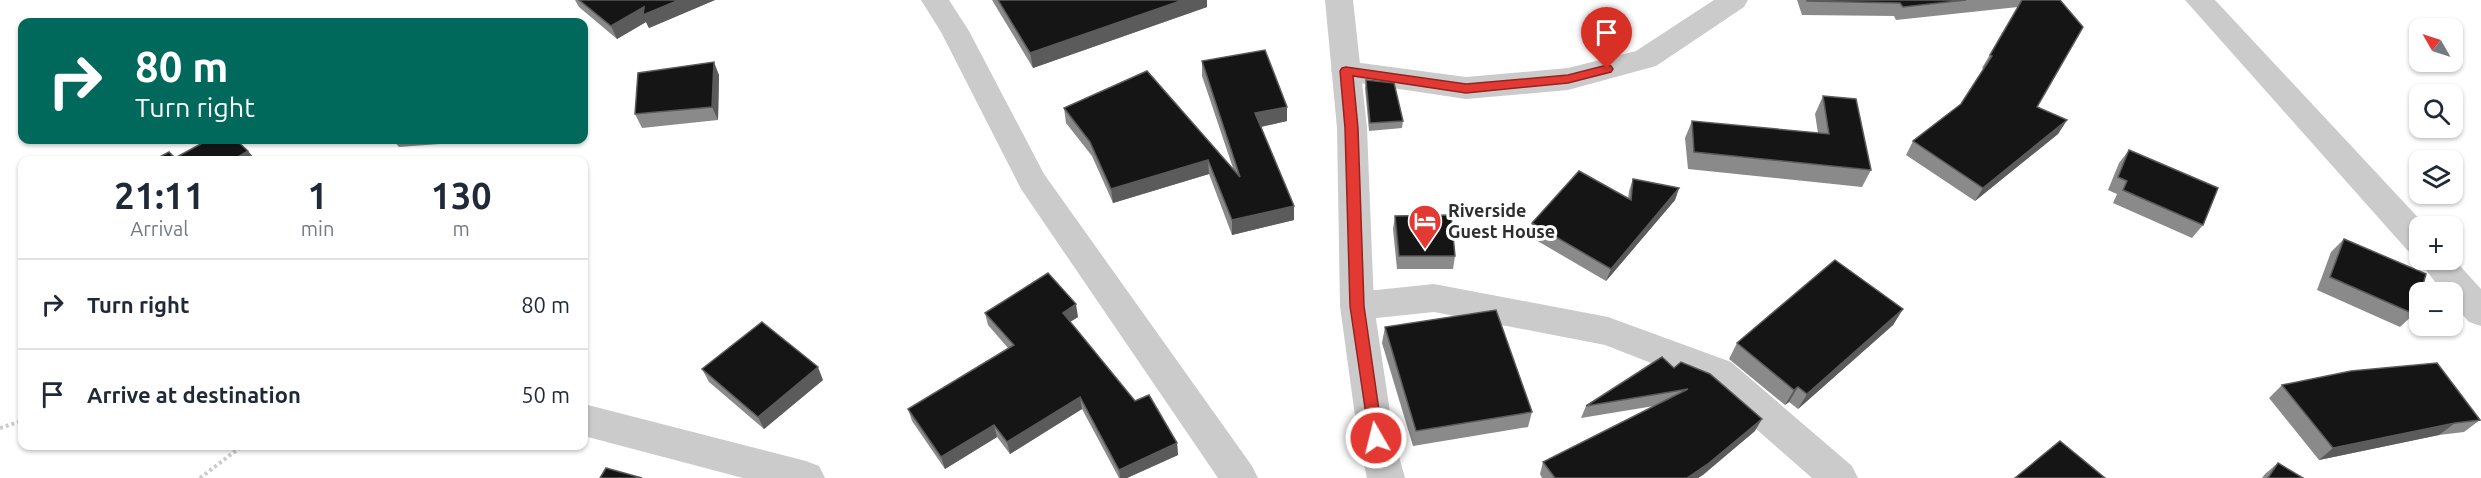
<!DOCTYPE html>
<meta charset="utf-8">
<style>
body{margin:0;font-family:Ubuntu,sans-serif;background:#f2f2f3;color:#1f2937;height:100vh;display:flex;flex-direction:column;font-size:22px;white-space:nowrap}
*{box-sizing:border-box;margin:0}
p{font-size:20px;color:#747a83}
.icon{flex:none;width:33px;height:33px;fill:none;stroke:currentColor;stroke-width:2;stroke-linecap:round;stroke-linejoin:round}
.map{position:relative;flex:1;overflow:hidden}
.panel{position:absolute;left:18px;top:156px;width:570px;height:294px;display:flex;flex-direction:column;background:#fff;border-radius:12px;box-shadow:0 2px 4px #0004}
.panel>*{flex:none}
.top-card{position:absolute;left:18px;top:18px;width:570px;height:126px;border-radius:12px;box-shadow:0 2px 4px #0004;background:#00695c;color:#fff;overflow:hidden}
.needle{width:39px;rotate:309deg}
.controls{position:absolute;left:2409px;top:18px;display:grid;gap:12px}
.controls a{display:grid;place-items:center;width:54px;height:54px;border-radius:12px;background:#fff;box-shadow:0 2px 4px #0004;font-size:30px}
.pin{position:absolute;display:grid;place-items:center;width:51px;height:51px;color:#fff;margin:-62px -26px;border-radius:50% 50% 50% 0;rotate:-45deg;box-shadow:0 0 6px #0007}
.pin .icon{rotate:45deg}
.me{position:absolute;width:66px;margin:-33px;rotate:352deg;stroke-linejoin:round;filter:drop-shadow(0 0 4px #0008)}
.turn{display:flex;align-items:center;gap:21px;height:126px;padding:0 18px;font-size:27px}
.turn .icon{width:78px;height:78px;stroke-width:2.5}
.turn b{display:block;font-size:42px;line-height:51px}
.eta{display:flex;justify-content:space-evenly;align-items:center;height:102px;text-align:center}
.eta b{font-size:36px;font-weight:700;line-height:42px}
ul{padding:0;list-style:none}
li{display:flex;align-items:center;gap:18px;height:90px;padding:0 18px;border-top:2px solid #e0e1e3}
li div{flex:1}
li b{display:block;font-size:22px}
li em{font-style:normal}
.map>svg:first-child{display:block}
</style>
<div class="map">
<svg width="2481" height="478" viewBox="0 0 2481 478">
<rect width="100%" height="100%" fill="#fff"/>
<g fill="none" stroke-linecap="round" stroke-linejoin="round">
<g stroke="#cbcbcb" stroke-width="4" stroke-dasharray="3 3" stroke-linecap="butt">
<polyline points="0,428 22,421"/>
<polyline points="200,478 242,446"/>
</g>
<g fill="#cbcbcb" fill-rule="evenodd">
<polygon points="921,0 949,0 969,31 1044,174 1252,466 1258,478 1218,478 1021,189 941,32"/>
<polygon points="1714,0 1748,0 1744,7 1656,66 1568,90 1466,99 1346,81 1335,78 1331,71 1335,64 1346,61 1466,77 1568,68 1636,51"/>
<polygon points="2185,0 2215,0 2426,226 2420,226 2420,255 2408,251"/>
<polygon points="2452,257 2481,289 2481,326 2469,322 2452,303 2452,292 2443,292 2418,260 2420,258 2452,260"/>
<polygon points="1434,284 1608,317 1731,362 1852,466 1858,478 1812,478 1705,384 1605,345 1434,312 1357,320 1345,316 1340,306 1345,296 1357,292"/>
<polygon points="584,404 806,461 819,466 825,478 743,478 584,436"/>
</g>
<polygon fill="#cbcbcb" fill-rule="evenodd" points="1325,0 1353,0 1367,128 1374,306 1394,438 1405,478 1367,478 1358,438 1340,306 1337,128"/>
</g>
<g fill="#8a8a8a">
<polygon points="575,0 715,0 649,28 646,22 617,39 579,7"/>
<polygon points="992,0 1207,0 1207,7 1033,68"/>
<polygon points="1797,0 2060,0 2037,107 2067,120 2058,134 1975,201 1906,155 1913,141 1961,104 1984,69 1982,68 2018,7 1896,20 1894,16 1802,15"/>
<polygon points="1202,61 1287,121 1261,127 1294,220 1232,235 1209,174 1113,203 1092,156 1066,123 1064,108 1233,168 1202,76"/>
<polygon points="719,75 718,120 642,128 635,114"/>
<polygon points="1366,80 1403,121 1402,128 1369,131 1365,88"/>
<polygon points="1823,96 1871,170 1862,187 1688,169 1685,138 1692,121 1818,133 1815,114"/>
<polygon points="393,140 494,140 399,147"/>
<polygon points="2129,150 2203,225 2192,238 2113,203 2117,194 2108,190 2119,163"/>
<polygon points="1633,179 1679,188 1675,200 1606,281 1529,236 1532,223 1628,199 1629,191"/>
<polygon points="1395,216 1455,256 1453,269 1397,269 1393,229"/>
<polygon points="2344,239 2414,314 2400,327 2317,290 2331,252"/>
<polygon points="1903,309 1893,325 1798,409 1789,402 1785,405 1729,359 1737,343"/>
<polygon points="985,313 1078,317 1070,322 1135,401 1177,443 1178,455 1127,478 1119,478 1082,409 1010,454 997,437 945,469 912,421 908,409 1008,348 988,325"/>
<polygon points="1385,327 1532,412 1528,427 1413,446 1382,343"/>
<polygon points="1674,368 1755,431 1698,478 1542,478 1540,474 1543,462 1654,406 1581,418 1586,406"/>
<polygon points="702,369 823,380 764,429 709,382"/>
<polygon points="2282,385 2480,420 2464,432 2439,435 2319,460 2269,398"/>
<polygon points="2278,463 2303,478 2262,478 2265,474"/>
</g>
<g fill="#5b5b5b">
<polygon points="679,0 715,0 649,28 646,22 617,39 611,26 644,7"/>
<polygon points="1183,0 1207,0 1207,7 1033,68 1030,53"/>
<polygon points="714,62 719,75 718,120 712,107"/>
<polygon points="1287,107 1287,121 1255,128 1255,113"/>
<polygon points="2067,120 2058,134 1975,201 1983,188"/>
<polygon points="248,151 256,160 233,160"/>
<polygon points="1208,160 1209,174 1113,203 1111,189"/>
<polygon points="1679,188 1675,200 1606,281 1611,269"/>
<polygon points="1294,206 1294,220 1232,235 1232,220"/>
<polygon points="1076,304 1078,317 1065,325 1063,313"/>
<polygon points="1903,309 1893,325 1798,409 1807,394"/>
<polygon points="818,367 823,380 764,429 758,417"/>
<polygon points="1798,387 1789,402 1785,405 1794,390"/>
<polygon points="1080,397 1082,409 1010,454 1007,442"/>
<polygon points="1762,419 1755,431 1703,475 1698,478 1687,478"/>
<polygon points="2455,423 2439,435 2319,460 2333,448"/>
<polygon points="994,425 997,437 945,469 941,457"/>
<polygon points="1177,443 1178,455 1127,478 1120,478 1119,470"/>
</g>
<g fill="#151515" stroke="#5b5b5b" stroke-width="1.5">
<polygon points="579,0 679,0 643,15 644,7 611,26"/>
<polygon points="998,0 1183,0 1030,53"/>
<polygon points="1807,0 1966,0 1903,7 1900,3 1807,1"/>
<polygon points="2022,0 2060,0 2083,27 2037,107 2067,120 1983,188 1913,141 1961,104 1992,56 1990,55"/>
<polygon points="1265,50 1287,107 1255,113 1294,206 1232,220 1208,160 1111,189 1090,142 1064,108 1147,71 1240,177 1202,61"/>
<polygon points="714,62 712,107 635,114 638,73"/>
<polygon points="1366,80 1394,83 1403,121 1370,123"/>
<polygon points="1823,96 1856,99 1871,170 1694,152 1692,121 1829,134"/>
<polygon points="208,140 236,140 248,151 233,160 154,160 169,152 175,158"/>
<polygon points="2129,150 2218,188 2203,225 2123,190 2127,181 2118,177"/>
<polygon points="1579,171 1631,200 1633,179 1679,188 1611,269 1532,223"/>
<polygon points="1451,215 1455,256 1399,256 1395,216"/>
<polygon points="2344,239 2426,274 2421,292 2420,292 2420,296 2414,314 2330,277"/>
<polygon points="1835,260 1903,309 1807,394 1798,387 1794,390 1737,343"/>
<polygon points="1048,273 1076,304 1063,313 1135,401 1149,395 1177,443 1119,470 1080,397 1007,442 994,425 941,457 908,409 1014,345 985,313"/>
<polygon points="1496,310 1532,412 1416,431 1385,327"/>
<polygon points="762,322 818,367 758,417 702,369"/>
<polygon points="1662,357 1674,368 1681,362 1710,374 1762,419 1709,463 1687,478 1555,478 1543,462 1688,389 1586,406"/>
<polygon points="2437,363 2480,420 2455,423 2333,448 2282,385 2351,371"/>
<polygon points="2060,441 2105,478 2015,478"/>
<polygon points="2278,463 2303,478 2268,478"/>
<polygon points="606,468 642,478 600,478"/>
</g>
<polygon fill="#e43832" stroke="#942420" stroke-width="1.5" points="1607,65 1611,66 1613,69 1611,72 1568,83 1466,93 1353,76 1358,128 1364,306 1383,438 1381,442 1376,444 1370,442 1350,306 1345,128 1340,71 1342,68 1346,67 1466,84 1568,75"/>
<defs>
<g id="hotel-pin" transform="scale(1.725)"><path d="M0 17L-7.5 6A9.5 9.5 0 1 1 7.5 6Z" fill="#e43832" stroke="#fff"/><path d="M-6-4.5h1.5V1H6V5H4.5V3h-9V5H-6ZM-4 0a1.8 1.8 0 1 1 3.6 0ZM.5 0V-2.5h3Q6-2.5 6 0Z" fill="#fff"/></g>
</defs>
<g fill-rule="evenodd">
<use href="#hotel-pin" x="1425" y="221"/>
</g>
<g text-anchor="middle" stroke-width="6" stroke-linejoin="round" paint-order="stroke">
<g font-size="18" font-weight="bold" fill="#2e2e2e" stroke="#fff" text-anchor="start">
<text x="1448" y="217">Riverside<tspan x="1448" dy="21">Guest House</tspan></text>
</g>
</g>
</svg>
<div class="controls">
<a><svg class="needle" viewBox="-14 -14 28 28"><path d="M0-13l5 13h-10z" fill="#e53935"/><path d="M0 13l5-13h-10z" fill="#747a83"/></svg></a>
<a><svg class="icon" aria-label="search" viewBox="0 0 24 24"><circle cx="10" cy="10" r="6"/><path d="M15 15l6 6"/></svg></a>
<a><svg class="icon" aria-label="layers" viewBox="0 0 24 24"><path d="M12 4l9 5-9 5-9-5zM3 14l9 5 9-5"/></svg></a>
<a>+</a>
<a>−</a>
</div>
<div class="pin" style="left:1607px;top:69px;background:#d93025"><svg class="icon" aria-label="arrive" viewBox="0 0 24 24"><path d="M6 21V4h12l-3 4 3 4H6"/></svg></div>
<svg class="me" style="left:1376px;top:438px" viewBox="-20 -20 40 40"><circle r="17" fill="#e43832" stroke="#fff" stroke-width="3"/><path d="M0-11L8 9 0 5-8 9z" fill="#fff"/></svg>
<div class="top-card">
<div class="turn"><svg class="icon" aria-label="right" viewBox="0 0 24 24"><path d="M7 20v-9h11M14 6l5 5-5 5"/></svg><div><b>80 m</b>Turn right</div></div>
</div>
<section class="panel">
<div class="eta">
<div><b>21:11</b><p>Arrival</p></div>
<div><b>1</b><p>min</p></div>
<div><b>130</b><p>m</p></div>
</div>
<ul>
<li><svg class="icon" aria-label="right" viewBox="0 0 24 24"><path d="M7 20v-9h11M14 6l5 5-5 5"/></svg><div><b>Turn right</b></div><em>80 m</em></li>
<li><svg class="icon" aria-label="arrive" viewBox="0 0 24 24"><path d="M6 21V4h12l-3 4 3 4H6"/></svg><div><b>Arrive at destination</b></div><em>50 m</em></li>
</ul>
</section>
</div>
